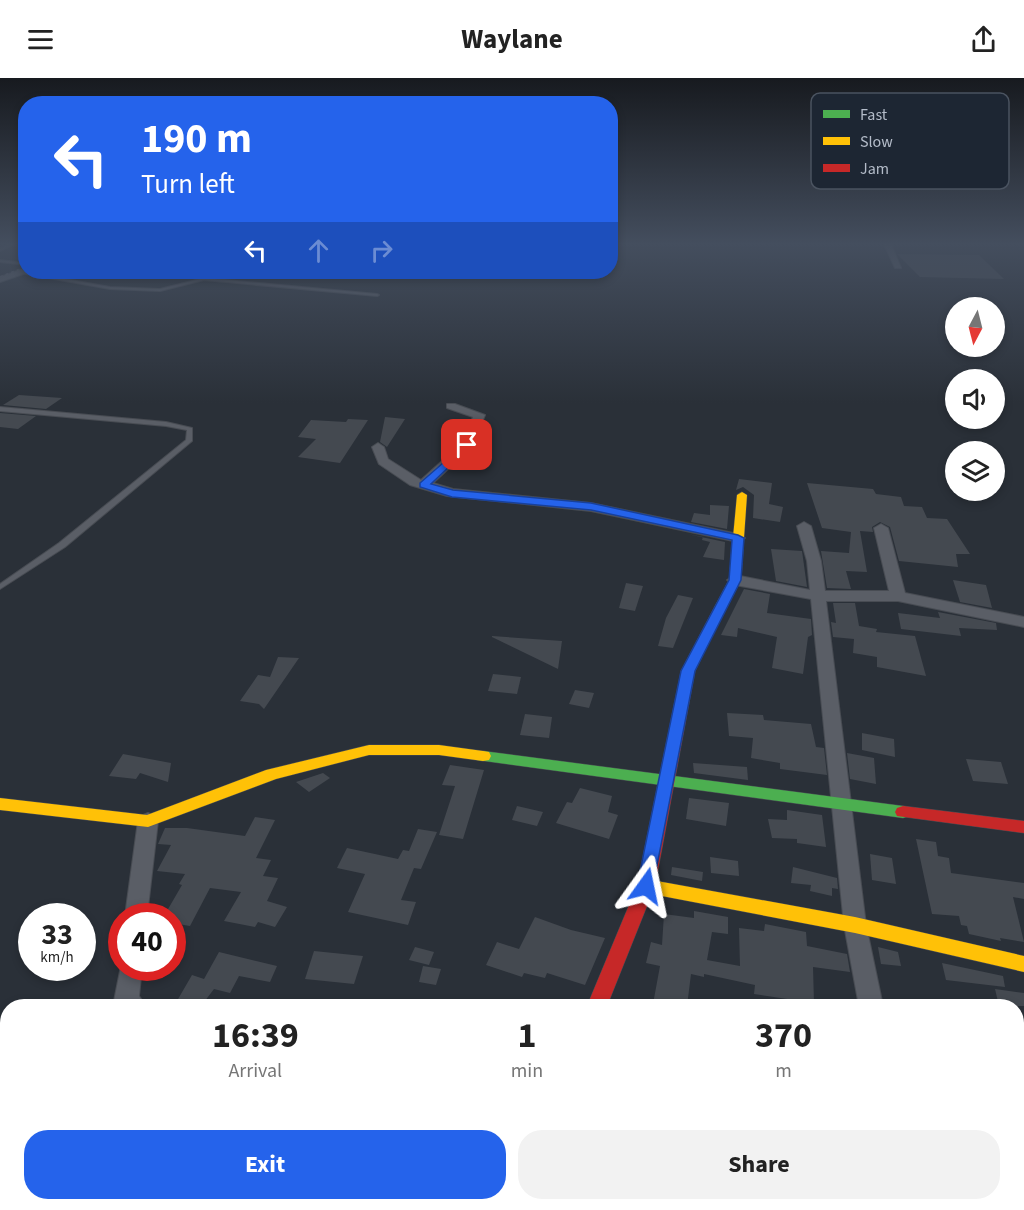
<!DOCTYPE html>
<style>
body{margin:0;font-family:"Source Sans 3",sans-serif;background:#f2f2f2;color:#222;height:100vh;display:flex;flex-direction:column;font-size:22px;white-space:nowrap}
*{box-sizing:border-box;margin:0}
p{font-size:20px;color:#767676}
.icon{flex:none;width:33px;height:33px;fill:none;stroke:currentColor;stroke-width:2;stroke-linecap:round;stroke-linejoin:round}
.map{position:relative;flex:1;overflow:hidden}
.side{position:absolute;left:0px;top:921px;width:1024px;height:212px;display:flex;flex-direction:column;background:#fff;border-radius:24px 24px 0 0;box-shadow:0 3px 9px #0003}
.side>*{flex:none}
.top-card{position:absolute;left:18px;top:18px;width:600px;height:183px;border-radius:24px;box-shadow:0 3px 9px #0003;background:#2563eb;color:#fff;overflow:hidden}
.needle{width:39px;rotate:187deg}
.controls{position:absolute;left:945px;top:219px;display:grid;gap:12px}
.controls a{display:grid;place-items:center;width:60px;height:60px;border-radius:50%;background:#fff;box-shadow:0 3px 9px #0003;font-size:30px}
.speed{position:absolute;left:18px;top:825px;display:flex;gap:12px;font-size:30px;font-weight:700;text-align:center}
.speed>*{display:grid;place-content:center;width:78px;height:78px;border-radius:50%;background:#fff;box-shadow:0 3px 9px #0003;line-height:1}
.speed small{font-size:15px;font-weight:400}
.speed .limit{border:9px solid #d22;background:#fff;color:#111}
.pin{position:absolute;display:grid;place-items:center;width:51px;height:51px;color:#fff;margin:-26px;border-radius:12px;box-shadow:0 3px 9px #0006}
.me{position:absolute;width:66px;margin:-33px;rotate:12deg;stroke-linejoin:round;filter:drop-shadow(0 0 4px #0008)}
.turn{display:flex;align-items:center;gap:21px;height:126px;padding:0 24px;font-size:27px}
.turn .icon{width:78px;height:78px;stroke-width:2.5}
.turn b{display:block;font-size:42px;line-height:51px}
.lanes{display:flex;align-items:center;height:57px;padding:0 24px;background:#0003;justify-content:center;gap:30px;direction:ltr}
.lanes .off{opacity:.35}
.eta{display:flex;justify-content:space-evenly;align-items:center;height:102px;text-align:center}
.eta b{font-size:36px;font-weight:700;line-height:42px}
.action{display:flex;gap:12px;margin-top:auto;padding:12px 24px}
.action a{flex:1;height:69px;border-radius:24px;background:#2563eb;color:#fff;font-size:24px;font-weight:700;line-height:69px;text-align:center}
.action a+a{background:#f2f2f2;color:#222}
header{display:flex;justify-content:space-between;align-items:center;height:78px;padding:0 24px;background:#fff;font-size:27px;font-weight:700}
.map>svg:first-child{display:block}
</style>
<header><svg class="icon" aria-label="menu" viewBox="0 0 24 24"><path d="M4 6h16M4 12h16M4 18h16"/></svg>Waylane<svg class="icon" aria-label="share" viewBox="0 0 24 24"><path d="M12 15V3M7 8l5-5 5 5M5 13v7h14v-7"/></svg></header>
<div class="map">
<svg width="1024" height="1132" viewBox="0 0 1024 1132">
<rect width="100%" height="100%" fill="#2a3038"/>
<g fill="#444950">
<polygon points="897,176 979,177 1004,201 920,199"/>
<polygon points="19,317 62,320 46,331 3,327"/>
<polygon points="0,335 36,338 18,351 0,349"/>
<polygon points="385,339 405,341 387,369 380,364"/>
<polygon points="348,341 368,342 340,385 298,379 316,361 298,359 311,342 346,344"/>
<polygon points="739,401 772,405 769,426 783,429 780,444 753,440 754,417 743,409 736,412"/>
<polygon points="807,405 873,411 876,416 901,419 904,428 922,429 927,440 947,441 970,476 956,476 958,489 899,483 890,449 880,444 872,449 873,454 860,453 867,494 846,493 851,511 827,510 821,473 849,475 851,454 822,450"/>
<polygon points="710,427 729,428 727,451 691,444 694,435 710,437"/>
<polygon points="687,456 725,464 724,482 703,479 710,464 702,462 703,459"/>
<polygon points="771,471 802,473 807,509 776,503"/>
<polygon points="953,502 986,507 992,530 960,524"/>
<polygon points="626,505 643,508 635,533 619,530"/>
<polygon points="744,511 770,516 767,535 811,541 812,557 808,559 803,596 772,590 777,559 738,550 737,559 721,557"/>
<polygon points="678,517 693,520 673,570 658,568 666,540"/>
<polygon points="833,525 855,525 859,548 877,551 876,554 915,558 926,598 877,589 877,579 853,575 854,561 833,559 831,544 836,545"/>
<polygon points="938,534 996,545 997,552 959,550 961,558 901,551 898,535 940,540"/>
<polygon points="492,558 562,563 558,591 492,559"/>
<polygon points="278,579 299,580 264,631 259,626 240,623 258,597 270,599"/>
<polygon points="493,596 521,599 517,616 488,613"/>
<polygon points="575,612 594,615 589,630 569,626"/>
<polygon points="727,635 763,637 764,642 811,646 816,669 824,670 827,697 780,691 780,685 751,680 753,660 729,658"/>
<polygon points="525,636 552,639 549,660 520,657"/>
<polygon points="862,655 894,661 895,679 862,672"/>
<polygon points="847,675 874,680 876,706 850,701"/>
<polygon points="123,676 171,685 168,704 140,695 136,701 109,698"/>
<polygon points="966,681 1001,684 1008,706 973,703"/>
<polygon points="693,685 747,689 748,702 694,695"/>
<polygon points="450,687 484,692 463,761 439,757 455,708 442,707"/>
<polygon points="323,695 330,700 309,714 296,704"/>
<polygon points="580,710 612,718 608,734 618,737 609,761 556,745 567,724 572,725"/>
<polygon points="689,720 729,725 726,748 686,741"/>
<polygon points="517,728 543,734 537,748 512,742"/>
<polygon points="787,732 822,737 826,769 797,765 797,761 772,760 768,741 787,742"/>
<polygon points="255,739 275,742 256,780 271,782 263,798 278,800 267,823 287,829 275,849 258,844 255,849 224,843 241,814 210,810 190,848 172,845 172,838 164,838 182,807 179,806 185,796 157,793 171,767 158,766 165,750 187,750 245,758"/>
<polygon points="418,751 437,754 421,791 414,790 401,822 416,824 408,847 348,834 365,796 337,790 347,770 398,781 403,772 409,773"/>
<polygon points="916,761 936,764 938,778 949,780 951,795 1024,805 1024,821 1013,819 1024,864 1000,860 1001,863 969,856 967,848 961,847 959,838 932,836"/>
<polygon points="870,776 892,780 896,806 872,802"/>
<polygon points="710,779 738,783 739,798 711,795"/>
<polygon points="672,789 703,794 702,803 671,797"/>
<polygon points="793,789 837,800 838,811 832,810 832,818 810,813 811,807 791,805"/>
<polygon points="694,833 728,839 728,856 712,854 707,882 740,888 739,850 764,853 765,846 806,854 807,868 847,876 850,894 813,889 814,925 754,916 755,907 704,896 704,899 691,896 687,928 653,926 660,888 646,885 651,864 662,867 664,836 694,840"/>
<polygon points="535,839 571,852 605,860 585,907 547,895 545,900 524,895 522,899 486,887 497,864 519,871"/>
<polygon points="415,869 434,874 429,887 409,882"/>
<polygon points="878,869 898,874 901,888 881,886"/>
<polygon points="314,873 363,878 354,906 305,901"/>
<polygon points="219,874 277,888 270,904 239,898 230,915 214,911 201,928 174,928 192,897 204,901"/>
<polygon points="942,885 1003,898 1005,909 946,902"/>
<polygon points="423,888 441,891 436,907 419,904"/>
<polygon points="995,911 1024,915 1024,928 999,928"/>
</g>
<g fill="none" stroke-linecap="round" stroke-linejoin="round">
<g stroke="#484c53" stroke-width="2">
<g id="lane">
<polygon points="8,166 14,166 0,173 0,171"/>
<polygon points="0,182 26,185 26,187 0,184"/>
<polygon points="21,193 110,209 160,211 204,200 377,216 379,217 377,218 204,202 160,213 110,211 20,195"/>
<polygon points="0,329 166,344 192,350 192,363 65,469 0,511 0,506 59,465 186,362 187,352 166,348 0,333"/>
</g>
</g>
<g stroke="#484c53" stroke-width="2">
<g id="street">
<polygon points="884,166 891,166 901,190 895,190"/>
<polygon points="26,190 26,194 29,194 0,204 0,199"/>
<polygon points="447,326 455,326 485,337 471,370 433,405 453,411 591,425 738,456 745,460 738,464 591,433 447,418 410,407 379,386 372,369 378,365 384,369 388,381 421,402 462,365 473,339 447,330"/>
<polygon points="804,444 811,448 821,483 825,513 889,513 874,450 881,446 888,450 905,515 1024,539 1024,549 898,523 826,523 866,847 883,928 859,928 844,847 811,521 735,507 727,502 735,497 810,512 807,483 797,448"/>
<polygon points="148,735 155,738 158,743 147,838 125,838 138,743 141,738"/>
<polygon points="122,883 122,890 142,890 139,918 146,928 116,928 114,923"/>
<polygon points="544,1125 574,1125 575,1132 545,1132"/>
</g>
</g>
<g stroke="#484c53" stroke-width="1">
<polygon id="fast" points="483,673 903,728 909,730 911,734 909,738 903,740 477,682 475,678 477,674"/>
</g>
<g stroke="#484c53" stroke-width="1">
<g id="slow">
<polygon points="742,414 747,417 741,502 726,530 720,534 714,530 729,502 737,417"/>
<polygon points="369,667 439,667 483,673 489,674 491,678 489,682 483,683 439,677 369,677 276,701 148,749 0,732 0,720 147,737 266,692"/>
<polygon points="646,801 855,839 1024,878 1024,894 855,855 646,815 640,813 637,808 640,803"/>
</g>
</g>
<g stroke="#484c53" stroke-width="1">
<g id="jam">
<polygon points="720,526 726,530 695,593 655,808 607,928 587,928 637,808 681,593 714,530"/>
<polygon points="903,728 1024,743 1024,755 897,738 895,734 897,730"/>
</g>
</g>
<use href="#lane" fill="#5a5e66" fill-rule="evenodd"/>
<use href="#street" fill="#5a5e66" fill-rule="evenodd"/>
<use href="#fast" fill="#4caf50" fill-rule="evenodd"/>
<use href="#slow" fill="#ffc107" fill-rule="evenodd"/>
<use href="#jam" fill="#c62828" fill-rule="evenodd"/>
<polyline stroke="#595d64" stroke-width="2" stroke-dasharray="3 3" stroke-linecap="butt" points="0,199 26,189"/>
</g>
<linearGradient id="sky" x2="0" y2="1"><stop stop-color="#171a1f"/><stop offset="0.51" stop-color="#444e5e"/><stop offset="1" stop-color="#444e5e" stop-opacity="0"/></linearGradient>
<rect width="1024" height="325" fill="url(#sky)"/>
<polygon fill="#2563eb" stroke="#184099" stroke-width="1.5" points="467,364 470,365 470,369 431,406 453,412 591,425 738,457 744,460 741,502 695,593 652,813 646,815 639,813 637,808 681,593 729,502 732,462 591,432 452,419 420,409 420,405"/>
<rect x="811" y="15" width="198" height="96" rx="9" fill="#1d2633" stroke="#4a5360" stroke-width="1.5"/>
<rect x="823" y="32" width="27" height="8" fill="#4caf50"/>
<rect x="823" y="59" width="27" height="8" fill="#ffc107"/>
<rect x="823" y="86" width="27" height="8" fill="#c62828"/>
<g font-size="16" fill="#b4bcc9">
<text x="860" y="42">Fast</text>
<text x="860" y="69">Slow</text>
<text x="860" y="96">Jam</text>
</g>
</svg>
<div class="controls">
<a><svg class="needle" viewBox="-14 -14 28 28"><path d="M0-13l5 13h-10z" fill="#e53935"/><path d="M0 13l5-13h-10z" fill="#767676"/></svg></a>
<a><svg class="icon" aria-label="sound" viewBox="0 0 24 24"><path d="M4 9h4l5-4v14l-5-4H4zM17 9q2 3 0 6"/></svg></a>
<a><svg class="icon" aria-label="layers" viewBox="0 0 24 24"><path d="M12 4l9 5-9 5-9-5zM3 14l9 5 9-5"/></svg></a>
</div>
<div class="speed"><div>33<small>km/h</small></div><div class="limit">40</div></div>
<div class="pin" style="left:467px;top:367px;background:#d93025"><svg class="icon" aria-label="arrive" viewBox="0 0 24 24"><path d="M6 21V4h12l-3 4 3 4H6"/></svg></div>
<svg class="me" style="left:646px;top:808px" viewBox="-20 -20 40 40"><path d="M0-17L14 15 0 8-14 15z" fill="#2563eb" stroke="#fff" stroke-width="4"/></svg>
<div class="top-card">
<div class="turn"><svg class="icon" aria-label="left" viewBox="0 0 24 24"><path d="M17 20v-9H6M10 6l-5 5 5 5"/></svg><div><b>190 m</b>Turn left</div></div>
<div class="lanes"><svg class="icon" aria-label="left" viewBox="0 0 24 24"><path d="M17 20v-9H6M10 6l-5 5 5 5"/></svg><svg class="icon off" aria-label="ahead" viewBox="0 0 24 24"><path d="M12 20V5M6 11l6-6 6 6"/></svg><svg class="icon off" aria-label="right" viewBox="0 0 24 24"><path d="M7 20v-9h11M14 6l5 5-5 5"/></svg></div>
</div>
<section class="side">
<div class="eta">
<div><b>16:39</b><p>Arrival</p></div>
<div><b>1</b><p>min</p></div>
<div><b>370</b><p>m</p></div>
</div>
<div class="action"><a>Exit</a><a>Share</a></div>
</section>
</div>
